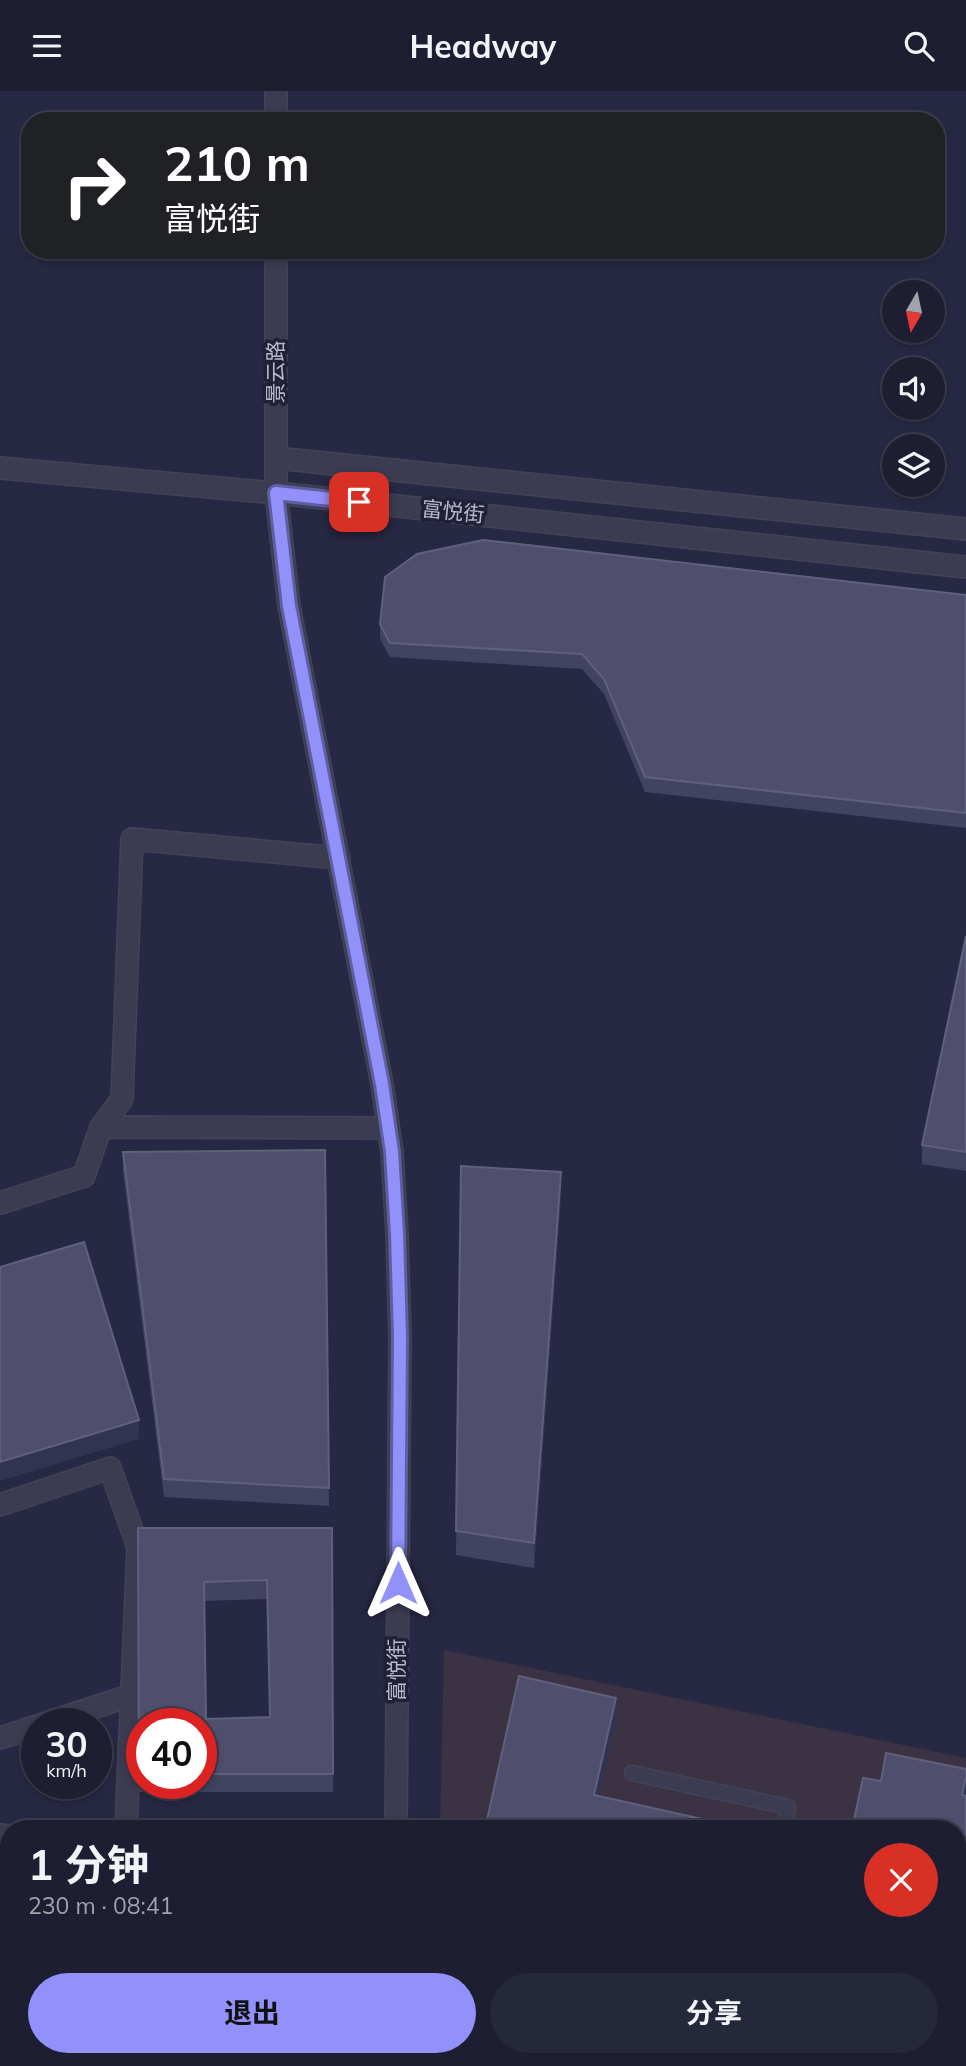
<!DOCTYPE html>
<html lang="zh">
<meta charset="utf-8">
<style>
body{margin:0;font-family:Mulish,"Noto Sans SC",sans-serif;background:#25273a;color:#f1f3f6;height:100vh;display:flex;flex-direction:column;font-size:26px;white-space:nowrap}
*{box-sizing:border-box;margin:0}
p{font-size:23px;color:#a0a2ac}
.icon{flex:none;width:38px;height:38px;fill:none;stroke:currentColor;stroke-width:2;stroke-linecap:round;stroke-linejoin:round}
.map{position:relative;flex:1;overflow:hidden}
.panel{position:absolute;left:0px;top:1729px;width:966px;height:247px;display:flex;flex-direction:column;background:#1d1e32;border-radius:28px 28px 0 0;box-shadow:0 4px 10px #0003,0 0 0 2px #3b3c4d}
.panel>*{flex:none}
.top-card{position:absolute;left:21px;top:21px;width:924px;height:147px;border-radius:28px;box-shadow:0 4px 10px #0003,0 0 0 2px #3b3c4d;background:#202124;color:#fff;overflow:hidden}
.needle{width:46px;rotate:189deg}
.tools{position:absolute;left:882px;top:189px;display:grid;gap:14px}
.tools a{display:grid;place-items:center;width:63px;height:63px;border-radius:50%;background:#1d1e32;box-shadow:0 4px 10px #0003,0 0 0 2px #3b3c4d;font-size:35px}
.speed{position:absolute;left:21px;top:1617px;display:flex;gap:14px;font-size:35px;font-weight:700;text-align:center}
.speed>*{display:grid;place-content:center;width:91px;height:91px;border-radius:50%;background:#1d1e32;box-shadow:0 4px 10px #0003,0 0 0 2px #3b3c4d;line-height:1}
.speed small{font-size:18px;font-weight:400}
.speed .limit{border:10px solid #d22;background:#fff;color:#111}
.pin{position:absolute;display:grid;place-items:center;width:60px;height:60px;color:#fff;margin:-30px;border-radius:14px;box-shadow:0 4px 10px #0006}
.me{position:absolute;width:77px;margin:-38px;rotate:0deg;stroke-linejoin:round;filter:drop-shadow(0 0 5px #0008)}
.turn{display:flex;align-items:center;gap:24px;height:147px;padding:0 28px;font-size:32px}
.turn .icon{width:91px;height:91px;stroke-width:2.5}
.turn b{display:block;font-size:49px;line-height:60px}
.round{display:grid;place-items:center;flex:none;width:74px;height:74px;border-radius:37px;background:#25273a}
.summary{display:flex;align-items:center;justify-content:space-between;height:119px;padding:0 28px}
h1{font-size:42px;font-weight:700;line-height:52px}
.button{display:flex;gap:14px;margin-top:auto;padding:14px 28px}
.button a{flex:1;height:80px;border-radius:42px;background:#9191f9;color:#111;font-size:28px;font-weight:700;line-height:80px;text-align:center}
.button a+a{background:#25273a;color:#f1f3f6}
header{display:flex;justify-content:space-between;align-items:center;height:91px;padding:0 28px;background:#1d1e32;font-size:32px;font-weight:700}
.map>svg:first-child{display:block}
</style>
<header><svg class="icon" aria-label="menu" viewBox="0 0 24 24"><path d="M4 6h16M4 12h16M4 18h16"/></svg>Headway<svg class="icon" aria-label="search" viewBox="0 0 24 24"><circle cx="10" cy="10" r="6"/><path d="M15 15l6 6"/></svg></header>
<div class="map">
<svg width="966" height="1975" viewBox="0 0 966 1975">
<rect width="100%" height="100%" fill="#272843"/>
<polygon fill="#3b3343" points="444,1559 966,1667 966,1975 435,1975 435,1967 957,1967 957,1738 440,1738"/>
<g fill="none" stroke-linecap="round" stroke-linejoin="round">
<g stroke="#424259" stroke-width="17">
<g id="service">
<polyline points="632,1682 788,1716 784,1738"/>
<polyline points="957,1879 966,1881"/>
<polyline points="738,1975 740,1967"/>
</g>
</g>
<g stroke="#424259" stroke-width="24">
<g id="minor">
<polyline points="0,377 276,402"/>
<polyline points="101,1036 122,1008 132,748 339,767"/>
<polyline points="0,1112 84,1085 101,1036 388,1037"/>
<polyline points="0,1414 110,1377 138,1456 126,1738"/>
<polyline points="43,1633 132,1604"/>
<polyline points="0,1647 37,1635"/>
<polyline points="0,1744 9,1745"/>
<polyline points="113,1975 113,1967"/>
</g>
</g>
<g stroke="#424259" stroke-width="24">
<g id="tertiary">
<polyline points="276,30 276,0"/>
<polyline points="276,159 276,402 289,515 382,993 392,1061 397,1143 400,1246 396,1738"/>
<polyline points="276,367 966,438"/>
<polyline points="276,402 966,476"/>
<polyline points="394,1975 394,1967"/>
</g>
</g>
<use href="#service" stroke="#3b3c52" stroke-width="14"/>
<use href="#minor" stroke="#3b3c52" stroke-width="21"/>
<use href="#tertiary" stroke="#3b3c52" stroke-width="21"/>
</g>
<g fill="#424361" fill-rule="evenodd">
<polygon points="966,504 966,737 645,701 604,603 582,578 390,566 380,548 380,533"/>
<polygon points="966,845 966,1080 922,1073 922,1054"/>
<polygon points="325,1059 329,1415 164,1406 123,1080 123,1061"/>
<polygon points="461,1075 561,1106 534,1477 456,1464"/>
<path d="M138 1437H332L333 1701H139ZM267 1508 270 1626 206 1628 204 1510ZM142 1633H201V1692H142Z"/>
<polygon points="966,1678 966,1796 957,1794 957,1738 881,1690"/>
<polygon points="443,1967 696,1967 695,1975 446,1975"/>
</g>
<g fill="#323350">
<polygon points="561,1081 561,1106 534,1477 534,1452"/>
<polygon points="139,1329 139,1348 0,1390 0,1371"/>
<polygon points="616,1607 616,1631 594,1728 594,1704"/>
<polygon points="966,1685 966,1709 962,1704"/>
<polygon points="691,1967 696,1967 695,1975 690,1975"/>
</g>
<g fill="#4f4f6d" stroke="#5f607c" stroke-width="2" fill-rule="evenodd">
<polygon points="483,449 966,504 966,722 645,686 604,588 582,563 390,552 380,533 385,486 417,463"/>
<polygon points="966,845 966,1061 922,1054"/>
<polygon points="325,1059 329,1397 164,1388 123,1061"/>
<polygon points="461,1075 561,1081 534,1452 456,1440"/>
<polygon points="84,1151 139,1329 0,1371 0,1176"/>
<path d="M138 1437H332L333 1683H201V1633H142V1683H139ZM267 1489 270 1626 206 1628 204 1491Z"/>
<polygon points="519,1585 616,1607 594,1704 743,1737 743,1738 485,1738"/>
<polygon points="886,1662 966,1678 966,1685 962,1704 966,1705 966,1771 957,1769 957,1738 852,1738 863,1687 881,1690"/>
<polygon points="957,1942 966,1943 966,1975 751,1975 752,1967 957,1967"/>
<polygon points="454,1967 691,1967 690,1975 458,1975"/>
</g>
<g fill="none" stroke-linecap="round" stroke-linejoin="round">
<g stroke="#5e5ea2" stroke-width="18">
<polyline id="route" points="359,411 276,402 289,515 382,993 392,1061 397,1143 400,1246 398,1492"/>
</g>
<use href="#route" stroke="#9191f9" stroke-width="12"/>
</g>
<g text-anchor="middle" stroke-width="7" stroke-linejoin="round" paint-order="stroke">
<g font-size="21" fill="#b8b8cc" stroke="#202038">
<text transform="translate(276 281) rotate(-90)" y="7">景云路</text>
<text transform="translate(453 421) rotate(6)" y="7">富悦街</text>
<text transform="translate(397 1579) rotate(-90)" y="7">富悦街</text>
</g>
</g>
</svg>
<div class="tools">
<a><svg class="needle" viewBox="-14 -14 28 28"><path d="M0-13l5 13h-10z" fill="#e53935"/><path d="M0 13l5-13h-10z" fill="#a0a2ac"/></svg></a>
<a><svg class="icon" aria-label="sound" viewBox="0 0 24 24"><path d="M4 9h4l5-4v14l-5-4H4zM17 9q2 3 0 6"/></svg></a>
<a><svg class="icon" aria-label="layers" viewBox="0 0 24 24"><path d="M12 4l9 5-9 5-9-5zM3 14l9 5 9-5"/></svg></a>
</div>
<div class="speed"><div>30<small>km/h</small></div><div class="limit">40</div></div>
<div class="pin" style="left:359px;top:411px;background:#d93025"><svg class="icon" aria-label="arrive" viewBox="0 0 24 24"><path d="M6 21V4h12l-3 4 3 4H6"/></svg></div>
<svg class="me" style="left:398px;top:1492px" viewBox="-20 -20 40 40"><path d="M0-17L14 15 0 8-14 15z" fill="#9191f9" stroke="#fff" stroke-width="4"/></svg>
<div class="top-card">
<div class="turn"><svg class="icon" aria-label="right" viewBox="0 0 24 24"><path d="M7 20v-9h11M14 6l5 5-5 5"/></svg><div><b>210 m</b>富悦街</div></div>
</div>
<section class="panel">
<div class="summary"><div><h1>1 分钟</h1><p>230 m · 08:41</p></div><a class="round" style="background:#d93025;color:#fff"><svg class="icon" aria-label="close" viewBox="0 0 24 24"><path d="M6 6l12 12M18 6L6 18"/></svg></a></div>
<div class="button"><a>退出</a><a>分享</a></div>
</section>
</div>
